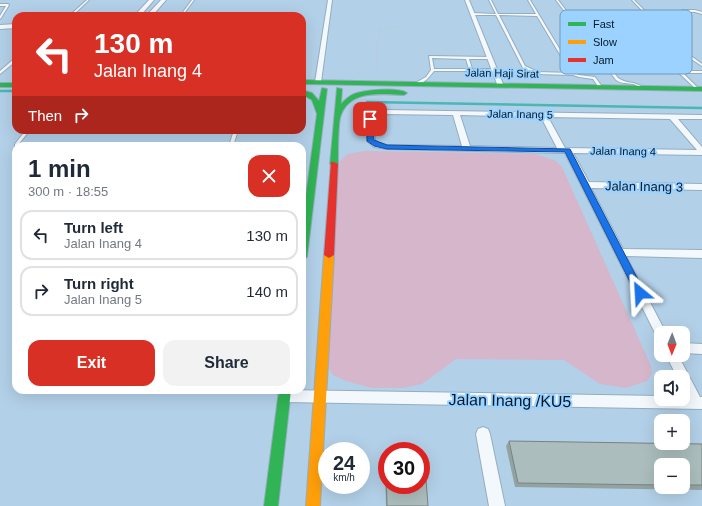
<!DOCTYPE html>
<meta charset="utf-8">
<style>
body{margin:0;font-family:Helvetica,sans-serif;background:#f2f2f3;color:#1f2937;height:100vh;display:flex;flex-direction:column;font-size:15px;white-space:nowrap}
*{box-sizing:border-box;margin:0}
p{font-size:13px;color:#747a83}
.icon{flex:none;width:22px;height:22px;fill:none;stroke:currentColor;stroke-width:2;stroke-linecap:round;stroke-linejoin:round}
.map{position:relative;flex:1;overflow:hidden}
.sheet{position:absolute;left:12px;top:142px;width:294px;height:252px;display:flex;flex-direction:column;background:#fff;border-radius:12px;box-shadow:0 4px 16px #0002}
.sheet>*{flex:none}
.guide{position:absolute;left:12px;top:12px;width:294px;height:122px;border-radius:12px;box-shadow:0 4px 16px #0002;background:#d93025;color:#fff;overflow:hidden}
.needle{width:26px;rotate:181deg}
.controls{position:absolute;left:654px;top:326px;display:grid;gap:8px}
.controls a{display:grid;place-items:center;width:36px;height:36px;border-radius:8px;background:#fff;box-shadow:0 4px 16px #0002;font-size:20px}
.speed{position:absolute;left:318px;top:442px;display:flex;gap:8px;font-size:20px;font-weight:700;text-align:center}
.speed>*{display:grid;place-content:center;width:52px;height:52px;border-radius:50%;background:#fff;box-shadow:0 4px 16px #0002;line-height:1}
.speed small{font-size:10px;font-weight:400}
.speed .limit{border:6px solid #d22;background:#fff;color:#111}
.pin{position:absolute;display:grid;place-items:center;width:34px;height:34px;color:#fff;margin:-17px;border-radius:8px;box-shadow:0 2px 6px #0006}
.me{position:absolute;width:44px;margin:-22px;rotate:333deg;stroke-linejoin:round;filter:drop-shadow(0 0 3px #0008)}
.turn{display:flex;align-items:center;gap:14px;height:84px;padding:0 16px;font-size:18px}
.turn .icon{width:52px;height:52px;stroke-width:2.5}
.turn b{display:block;font-size:28px;line-height:34px}
.then{display:flex;align-items:center;height:38px;padding:0 16px;background:#0003;gap:8px;font-size:15px}
.round{display:grid;place-items:center;flex:none;width:42px;height:42px;border-radius:12px;background:#f2f2f3}
.summary{display:flex;align-items:center;justify-content:space-between;height:68px;padding:0 16px}
h1{font-size:24px;font-weight:700;line-height:30px}
.cta{display:flex;gap:8px;margin-top:auto;padding:8px 16px}
.cta a{flex:1;height:46px;border-radius:12px;background:#d93025;color:#fff;font-size:16px;font-weight:700;line-height:46px;text-align:center}
.cta a+a{background:#f2f2f3;color:#1f2937}
ul{padding:0;list-style:none}
li{display:flex;align-items:center;gap:12px;height:50px;margin:0 8px 6px;padding:0 8px;border:2px solid #e0e1e3;border-radius:12px}
li div{flex:1}
li b{display:block;font-size:15px}
li em{font-style:normal}
.map>svg:first-child{display:block}
</style>
<div class="map">
<svg width="702" height="506" viewBox="0 0 702 506">
<rect width="100%" height="100%" fill="#b2d0e8"/>
<polygon fill="#d5b6cb" points="365,151 536,154 556,161 562,167 651,366 652,374 647,381 626,388 600,384 564,360 456,359 422,384 403,388 372,388 346,381 333,375 328,367 339,162 347,154"/>
<g fill="none" stroke-linecap="round" stroke-linejoin="round">
<g stroke="#4bb6b4" stroke-width="2.5">
<polyline points="0,91 16,91"/>
<polyline points="367,102 702,108"/>
</g>
<g stroke="#95adbf" stroke-width="2">
<g id="lane">
<polygon points="87,0 89,0 72,16 69,16"/>
<polygon points="192,0 194,0 182,16 180,16"/>
<path d="M489 0H491L498 14H536L528 0H530L574 73 579 75 595 77 603 88 602 89H600L593 79 579 77 573 75 537 74 523 68 496 15H472L471 14 472 13 496 14ZM499 15 537 16 571 73 538 72 525 66Z"/>
<path d="M556 0H558L618 78C626 84 634 81 643 87V89C640 88 637 85 633 84 627 83 622 84 616 80Z"/>
<polygon points="632,0 634,0 687,53 702,64 702,66 685,55 628,53 625,48 625,47 627,47 630,51 683,53"/>
<polygon points="0,4 8,4 9,5 1,18 0,19 0,16 6,6 0,6"/>
<polygon points="682,10 695,10 702,12 702,14 695,12 681,12 681,11"/>
<polygon points="42,13 44,14 42,16 40,16"/>
<path d="M429 56 490 57 492 58 491 59H469L472 69H495L497 70 495 71H434C429 77 425 83 417 84V82L426 77 431 70ZM432 58 466 59 469 69H434Z"/>
<polygon points="15,58 16,58 16,61 0,74 0,71"/>
<polygon points="651,71 702,71 702,73 683,73 698,88 698,90 697,90 679,73 651,73"/>
<polygon points="26,130 30,130 17,146 15,146 15,144"/>
<polygon points="234,130 238,130 233,146 229,146"/>
</g>
</g>
<g stroke="#95adbf" stroke-width="2">
<g id="street">
<polygon points="149,0 154,0 140,16 134,16"/>
<polygon points="161,0 166,0 152,16 146,16"/>
<polygon points="328,0 332,0 321,82 318,84 315,82"/>
<polygon points="465,0 469,0 503,84 502,85 497,84"/>
<polygon points="16,24 16,28 0,29 0,25"/>
<path d="M385 110 702 115V119H678L702 147V155L573 153 589 182 702 184V190L591 188 623 249 702 250V258L626 256 666 333H661V339L657 337 565 153 387 149 374 147 367 141 366 119 373 112ZM385 114 453 115 462 146 387 145 379 143 375 140 374 120 378 116ZM460 115 541 117 557 148 470 146ZM548 117 670 119 697 150 565 148Z"/>
<polygon points="683,343 702,344 702,354 683,353"/>
<polygon points="666,355 678,355 700,397 702,397 702,409 284,402 279,400 278,396 279,392 284,390 661,396 661,399 683,399 683,397 686,397 683,390 683,377 677,377"/>
<polygon points="483,427 488,429 490,434 505,506 489,506 476,434 478,429"/>
</g>
</g>
<g stroke="#95adbf" stroke-width="2">
<g id="fast">
<polygon points="302,80 702,87 702,91 302,84"/>
<rect x="0" y="83" width="16" height="4"/>
<polygon points="322,88 327,89 307,257 302,260 302,225 317,114 312,100 302,94 302,90 312,93 319,101"/>
<path d="M337 88 342 89 341 104C345 100 349 96 354 94 364 90 398 87 407 93L404 95C381 94 348 89 340 118 338 128 338 152 338 164L334 166 330 164Z"/>
<polygon points="279,390 291,390 278,506 264,506"/>
</g>
</g>
<g stroke="#95adbf" stroke-width="2">
<polygon id="slow" points="329,252 334,255 320,506 306,506 324,255"/>
</g>
<g stroke="#95adbf" stroke-width="2">
<polygon id="jam" points="331,162 334,162 338,164 334,255 329,258 324,255"/>
</g>
<polyline stroke="#c1cad2" stroke-width="1" stroke-dasharray="1.5 1" stroke-linecap="butt" points="377,75 379,29 406,26"/>
<use href="#lane" fill="#f3f8fc" fill-rule="evenodd"/>
<use href="#street" fill="#f3f8fc" fill-rule="evenodd"/>
<use href="#fast" fill="#30b455" fill-rule="evenodd"/>
<use href="#slow" fill="#ff9f0a" fill-rule="evenodd"/>
<use href="#jam" fill="#e5322d" fill-rule="evenodd"/>
</g>
<g fill="#93a3a2" fill-rule="evenodd">
<path d="M509 441 702 444V490L515 487 506 446ZM661 465H683V487H661Z"/>
<polygon points="386,466 428,506 386,506 385,470"/>
</g>
<g fill="#abbdbc" stroke="#788484">
<polygon points="509,441 702,444 702,485 683,485 683,465 661,465 661,485 518,483"/>
<polygon points="386,466 387,466 387,485 421,485 421,466 425,466 428,506 387,506"/>
</g>
<polygon fill="#1a73e8" stroke="#114b97" points="370,117 373,119 374,140 387,145 570,149 645,293 644,296 637,296 565,152 387,149 374,146 367,141 367,119"/>
<g text-anchor="middle" stroke-width="4" stroke-linejoin="round" paint-order="stroke">
<g font-size="11" fill="#041929" stroke="#9bd2ff">
<text transform="translate(502 73) rotate(1)" y="4">Jalan Haji Sirat</text>
<text transform="translate(520 114) rotate(1)" y="4">Jalan Inang 5</text>
<text transform="translate(623 151) rotate(1)" y="4">Jalan Inang 4</text>
</g>
<g font-size="13" fill="#041929" stroke="#9bd2ff">
<text transform="translate(644 186) rotate(1)" y="5">Jalan Inang 3</text>
</g>
<g font-size="16" fill="#041929" stroke="#9bd2ff">
<text transform="translate(510 400) rotate(1)" y="6">Jalan Inang /KU5</text>
</g>
</g>
<rect x="560" y="10" width="132" height="64" rx="6" fill="#9bd2ff" stroke="#6e9abf" stroke-width="1"/>
<rect x="568" y="22" width="18" height="4" fill="#30b455"/>
<rect x="568" y="40" width="18" height="4" fill="#ff9f0a"/>
<rect x="568" y="58" width="18" height="4" fill="#e5322d"/>
<g font-size="11" fill="#041929">
<text x="593" y="28">Fast</text>
<text x="593" y="46">Slow</text>
<text x="593" y="64">Jam</text>
</g>
</svg>
<div class="controls">
<a><svg class="needle" viewBox="-14 -14 28 28"><path d="M0-13l5 13h-10z" fill="#e53935"/><path d="M0 13l5-13h-10z" fill="#747a83"/></svg></a>
<a><svg class="icon" aria-label="sound" viewBox="0 0 24 24"><path d="M4 9h4l5-4v14l-5-4H4zM17 9q2 3 0 6"/></svg></a>
<a>+</a>
<a>−</a>
</div>
<div class="speed"><div>24<small>km/h</small></div><div class="limit">30</div></div>
<div class="pin" style="left:370px;top:119px;background:#d93025"><svg class="icon" aria-label="arrive" viewBox="0 0 24 24"><path d="M6 21V4h12l-3 4 3 4H6"/></svg></div>
<svg class="me" style="left:640px;top:293px" viewBox="-20 -20 40 40"><path d="M0-17L14 15 0 8-14 15z" fill="#1a73e8" stroke="#fff" stroke-width="4"/></svg>
<div class="guide">
<div class="turn"><svg class="icon" aria-label="left" viewBox="0 0 24 24"><path d="M17 20v-9H6M10 6l-5 5 5 5"/></svg><div><b>130 m</b>Jalan Inang 4</div></div>
<div class="then">Then<svg class="icon" aria-label="right" viewBox="0 0 24 24"><path d="M7 20v-9h11M14 6l5 5-5 5"/></svg></div>
</div>
<section class="sheet">
<div class="summary"><div><h1>1 min</h1><p>300 m · 18:55</p></div><a class="round" style="background:#d93025;color:#fff"><svg class="icon" aria-label="close" viewBox="0 0 24 24"><path d="M6 6l12 12M18 6L6 18"/></svg></a></div>
<ul>
<li><svg class="icon" aria-label="left" viewBox="0 0 24 24"><path d="M17 20v-9H6M10 6l-5 5 5 5"/></svg><div><b>Turn left</b><p>Jalan Inang 4</p></div><em>130 m</em></li>
<li><svg class="icon" aria-label="right" viewBox="0 0 24 24"><path d="M7 20v-9h11M14 6l5 5-5 5"/></svg><div><b>Turn right</b><p>Jalan Inang 5</p></div><em>140 m</em></li>
</ul>
<div class="cta"><a>Exit</a><a>Share</a></div>
</section>
</div>
